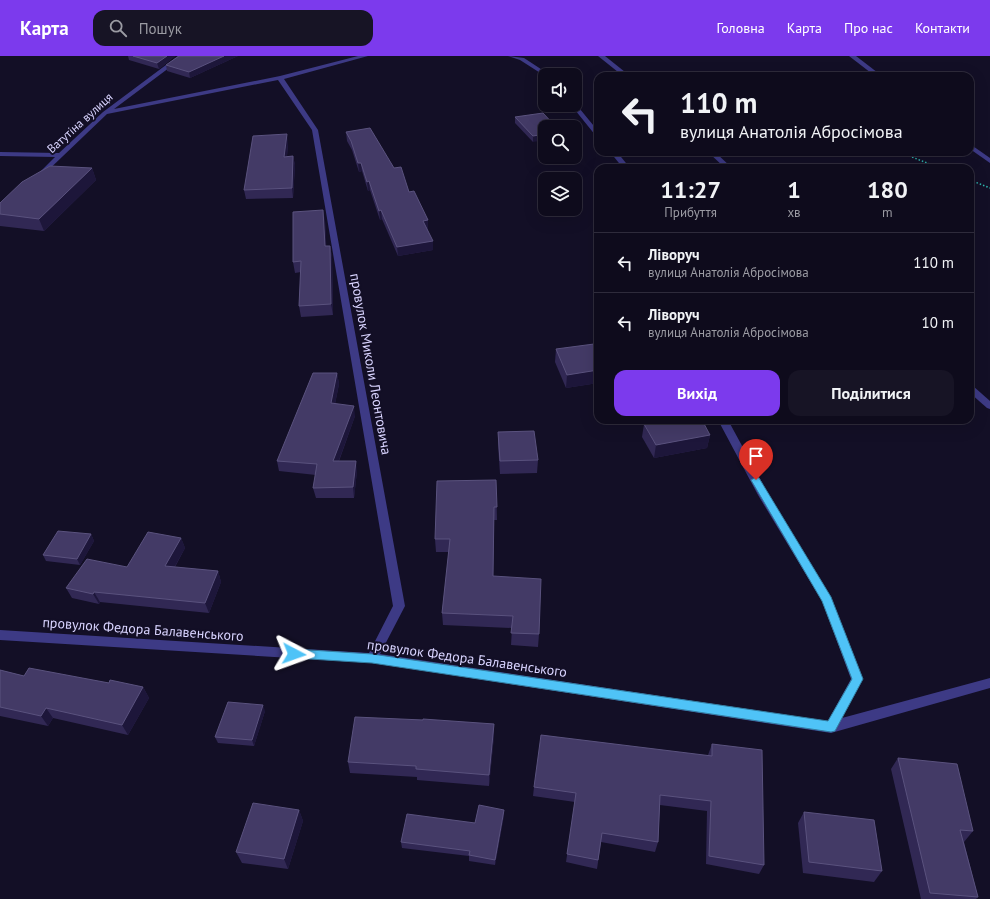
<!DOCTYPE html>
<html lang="uk">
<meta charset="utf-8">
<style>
body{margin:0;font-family:"PT Sans",sans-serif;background:#171425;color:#f1f3f6;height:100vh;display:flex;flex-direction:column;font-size:15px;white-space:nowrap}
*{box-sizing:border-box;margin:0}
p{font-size:13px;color:#9b9ba3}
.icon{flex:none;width:22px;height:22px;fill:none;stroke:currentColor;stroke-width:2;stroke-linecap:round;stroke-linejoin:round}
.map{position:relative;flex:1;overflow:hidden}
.panel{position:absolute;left:594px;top:108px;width:380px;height:260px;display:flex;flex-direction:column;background:#0e0b1c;border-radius:12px;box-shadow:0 4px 16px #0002,0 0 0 1px #2e2b3b}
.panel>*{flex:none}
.hud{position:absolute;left:594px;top:16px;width:380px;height:84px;border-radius:12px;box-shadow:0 4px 16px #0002,0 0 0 1px #2e2b3b;background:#0e0b1c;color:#f1f3f6;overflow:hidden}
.fabs{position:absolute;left:538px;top:12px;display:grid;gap:8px}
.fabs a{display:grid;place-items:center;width:44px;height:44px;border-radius:8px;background:#0e0b1c;box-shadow:0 4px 16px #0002,0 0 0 1px #2e2b3b;font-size:20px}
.pin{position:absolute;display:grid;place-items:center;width:34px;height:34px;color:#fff;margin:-41px -17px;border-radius:50% 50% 50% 0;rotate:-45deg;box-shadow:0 0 4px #0007}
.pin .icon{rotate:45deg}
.me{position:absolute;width:44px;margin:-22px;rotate:94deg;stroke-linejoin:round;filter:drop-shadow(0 0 3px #0008)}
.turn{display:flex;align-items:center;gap:14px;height:84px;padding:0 20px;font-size:18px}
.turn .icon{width:52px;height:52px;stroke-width:2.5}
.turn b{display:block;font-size:28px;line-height:34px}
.eta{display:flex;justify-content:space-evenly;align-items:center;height:68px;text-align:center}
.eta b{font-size:24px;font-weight:800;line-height:28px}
.primary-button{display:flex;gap:8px;margin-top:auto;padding:8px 20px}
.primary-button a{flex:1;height:46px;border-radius:12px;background:#7c3aed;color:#fff;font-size:16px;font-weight:800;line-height:46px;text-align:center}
.primary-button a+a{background:#171425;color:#f1f3f6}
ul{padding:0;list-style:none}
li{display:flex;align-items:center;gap:12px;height:60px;padding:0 20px;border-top:1px solid #2e2b3b}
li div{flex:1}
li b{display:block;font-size:15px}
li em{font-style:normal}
header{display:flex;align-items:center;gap:24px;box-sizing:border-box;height:56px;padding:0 20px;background:#7c3aed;color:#fff}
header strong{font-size:19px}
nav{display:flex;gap:22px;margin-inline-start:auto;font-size:14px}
.search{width:280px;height:36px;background:#171425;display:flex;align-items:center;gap:10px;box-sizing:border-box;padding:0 14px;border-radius:12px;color:#9b9ba3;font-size:15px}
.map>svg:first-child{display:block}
</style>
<header>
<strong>Карта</strong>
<div class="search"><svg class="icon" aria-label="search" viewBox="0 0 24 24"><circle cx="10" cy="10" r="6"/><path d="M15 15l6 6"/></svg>Пошук</div>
<nav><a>Головна</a><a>Карта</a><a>Про нас</a><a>Контакти</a></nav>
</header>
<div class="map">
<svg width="990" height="843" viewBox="0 0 990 843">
<rect width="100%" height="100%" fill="#130f26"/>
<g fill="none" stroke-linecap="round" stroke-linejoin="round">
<g stroke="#2fb8b0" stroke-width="1.5" stroke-dasharray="1.5 2" stroke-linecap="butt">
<polyline points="899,96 940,112"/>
<polyline points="970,124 990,132"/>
</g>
<g fill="#3d3a85" fill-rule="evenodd">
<polygon points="178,0 185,0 114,53 280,20 358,0 368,0 284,23 318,74 405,550 380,598 828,665 851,623 822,545 758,439 718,364 728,364 766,434 831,541 863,623 842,662 990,622 990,632 831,677 372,607 0,584 0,574 369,597 393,550 312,74 278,24 107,58 40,122 35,121 55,101 0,100 0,96 59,97 103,56"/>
<polygon points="508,0 524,2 550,19 545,20 520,4"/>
<polygon points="598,0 605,0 630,20 623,20"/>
<polygon points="849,0 856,0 882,20 875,20"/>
<polygon points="575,47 598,75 598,81 596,80 571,49 575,49"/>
<polygon points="970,88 990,102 990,107 970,93"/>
<polygon points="610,96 617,96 630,112 623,112"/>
<polygon points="708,96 715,96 732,112 725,112"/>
<polygon points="970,329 973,330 990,345 990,353 987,352 970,337"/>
</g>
</g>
<g fill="#312854">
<polygon points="128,0 175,0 159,13 129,4"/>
<polygon points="179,0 238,0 190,22 167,15 166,9"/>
<polygon points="543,57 533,86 515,67 515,61"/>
<polygon points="346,76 409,136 428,164 428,173 427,173 433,194 398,200 382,163 380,164 370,134 368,135 362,115 359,116 352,94 347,85"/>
<polygon points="288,88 287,100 293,100 295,109 293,142 246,143 244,134"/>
<polygon points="92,112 96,124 44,175 0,170 0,147"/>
<polygon points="325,164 326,190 330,190 332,201 333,259 301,261 299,250 301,216 295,217 293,206"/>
<polygon points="556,293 598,297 598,327 566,332 555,306"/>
<polygon points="337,317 339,328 335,348 355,360 339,405 357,415 354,442 316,442 313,432 316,419 279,415 277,405"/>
<polygon points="644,368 710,379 707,392 654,402 642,381"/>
<polygon points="498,376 538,404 537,417 500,418 498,389"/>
<polygon points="496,424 497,464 494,464 493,520 539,578 538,591 511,589 512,572 443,569 442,557 449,496 436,496 435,483"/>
<polygon points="91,478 94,485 80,509 46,505 43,499"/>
<polygon points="181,482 185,492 175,511 218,515 221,526 209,557 100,546 99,548 72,542 66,532 127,511"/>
<polygon points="0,614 24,620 109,627 143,631 149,642 128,679 53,662 48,670 0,660"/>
<polygon points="265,655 254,690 218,687 215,681"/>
<polygon points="494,668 494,680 489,730 417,724 417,721 350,717 348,706"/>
<polygon points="712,688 764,809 759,818 706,808 707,755 660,749 658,786 655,796 601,786 597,813 566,806 575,746 533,740 534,731 708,699"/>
<polygon points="898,702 973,775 964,786 978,841 976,843 921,843 891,713"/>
<polygon points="299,754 303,765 288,813 242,807 236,796"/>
<polygon points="504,754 504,759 495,809 469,805 469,800 402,792 401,786 475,767"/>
<polygon points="804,756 882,815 874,826 803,817 798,767"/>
</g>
<g fill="#1d163a">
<polygon points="167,0 175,0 159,13 157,7"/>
<polygon points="224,0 238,0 190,22 189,16"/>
<polygon points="287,78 288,88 286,110 284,101"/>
<polygon points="545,78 545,84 533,86 533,80"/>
<polygon points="293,100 295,109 293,142 292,132"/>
<polygon points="358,107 361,107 362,115 359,116"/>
<polygon points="92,112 96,124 44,175 39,163"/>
<polygon points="369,125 370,134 368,135 367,126"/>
<polygon points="323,154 325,164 327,201 325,190"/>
<polygon points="381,154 382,163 380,164 379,155"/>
<polygon points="428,164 428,173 423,174 423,165"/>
<polygon points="433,185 433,194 398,200 397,191"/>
<polygon points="330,190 332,201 333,259 331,248"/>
<polygon points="598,314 598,327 566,332 567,319"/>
<polygon points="337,317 339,328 333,358 331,347"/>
<polygon points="354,350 355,360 335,415 333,405"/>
<polygon points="710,379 707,392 654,402 656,389"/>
<polygon points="356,405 357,415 354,442 353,431"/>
<polygon points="91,478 94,485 80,509 77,503"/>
<polygon points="181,482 185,492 169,521 165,510"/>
<polygon points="218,515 221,526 209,557 205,547"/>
<polygon points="94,536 100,546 99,548 93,538"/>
<polygon points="143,631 149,642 128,679 122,669"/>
<polygon points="263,649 265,655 254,690 252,684"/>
<polygon points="46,652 53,662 48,670 41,660"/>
<polygon points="494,668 494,680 489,730 489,719"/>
<polygon points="299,754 303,765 288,813 284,803"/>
<polygon points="504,754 504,759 495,809 495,804"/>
</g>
<g fill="#433a66" stroke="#5a527e">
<polygon points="133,0 167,0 157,7"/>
<polygon points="179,0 224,0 189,16 166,9"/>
<polygon points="543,57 556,71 545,71 545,78 533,80 515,61"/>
<polygon points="370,72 394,112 401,111 409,136 414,135 428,164 423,165 433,185 397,191 381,154 379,155 369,125 367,126 361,107 358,107 351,85 346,76"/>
<polygon points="287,78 284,101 293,100 292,132 244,134 253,80"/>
<polygon points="50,110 92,112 39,163 0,158 0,147 22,126"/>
<polygon points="323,154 325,190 330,190 331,248 299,250 301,205 293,206 293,156"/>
<polygon points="594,288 598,297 598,314 567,319 556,293"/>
<polygon points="313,317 337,317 331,347 354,350 333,405 356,405 353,431 313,432 317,408 277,405"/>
<polygon points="665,364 702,364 710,379 656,389 644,368"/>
<polygon points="534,375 538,404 500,405 498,376"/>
<polygon points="496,424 497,451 494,451 493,520 541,523 539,578 511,577 513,560 442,557 450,483 435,483 437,425"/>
<polygon points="58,475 91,478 77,503 43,499"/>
<polygon points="148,476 181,482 165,510 218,515 205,547 94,536 93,538 66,532 87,503 127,511"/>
<polygon points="29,612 109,627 110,624 143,631 122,669 46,652 41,660 0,651 0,614 24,620"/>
<polygon points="228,646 263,649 252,684 215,681"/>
<polygon points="355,661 423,664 423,663 494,668 489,719 416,713 416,710 348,706"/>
<polygon points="541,679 712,700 712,688 762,694 764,809 709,800 711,745 660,739 658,786 602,777 598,804 567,798 576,737 534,731"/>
<polygon points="898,702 957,708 973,775 960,774 978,841 930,837"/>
<polygon points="253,747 299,754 284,803 236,796"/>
<polygon points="479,749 504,754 495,804 469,799 470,795 401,786 407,758 475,767"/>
<polygon points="804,756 874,764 882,815 809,806"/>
</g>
<polygon fill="#4fc3f7" stroke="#337fa1" points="756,421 759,422 831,541 863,623 835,675 831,676 372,607 294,602 290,601 289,598 290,594 294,593 372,598 828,665 852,623 822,545 751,424"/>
<g text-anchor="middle" stroke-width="4" stroke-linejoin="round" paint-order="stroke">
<g font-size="12" fill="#d9d4ff" stroke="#130f26">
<text transform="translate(80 67) rotate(-42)" y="4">Ватутіна вулиця</text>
</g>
<g font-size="14" fill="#d9d4ff" stroke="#130f26">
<text transform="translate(371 308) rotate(80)" y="5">провулок Миколи Леонтовича</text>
<text transform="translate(143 573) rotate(4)" y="5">провулок Федора Балавенського</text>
<text transform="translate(467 602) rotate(8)" y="5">провулок Федора Балавенського</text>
</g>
</g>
</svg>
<div class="fabs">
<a><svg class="icon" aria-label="sound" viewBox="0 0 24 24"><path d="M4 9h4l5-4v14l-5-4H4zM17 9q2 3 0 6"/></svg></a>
<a><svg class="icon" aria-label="search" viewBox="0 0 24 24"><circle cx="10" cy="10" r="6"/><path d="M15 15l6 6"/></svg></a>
<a><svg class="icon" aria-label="layers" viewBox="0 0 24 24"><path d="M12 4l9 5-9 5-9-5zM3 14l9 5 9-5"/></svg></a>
</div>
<div class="pin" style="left:756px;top:424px;background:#d93025"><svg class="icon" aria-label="arrive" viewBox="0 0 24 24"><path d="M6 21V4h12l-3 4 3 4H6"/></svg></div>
<svg class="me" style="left:294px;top:598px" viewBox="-20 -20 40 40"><path d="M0-17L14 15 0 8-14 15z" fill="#4fc3f7" stroke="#fff" stroke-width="4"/></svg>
<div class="hud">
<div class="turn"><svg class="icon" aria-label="left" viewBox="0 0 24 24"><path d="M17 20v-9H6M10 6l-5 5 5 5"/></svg><div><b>110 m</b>вулиця Анатолія Абросімова</div></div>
</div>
<section class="panel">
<div class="eta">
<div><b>11:27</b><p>Прибуття</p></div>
<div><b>1</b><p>хв</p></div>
<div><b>180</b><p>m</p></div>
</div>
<ul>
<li><svg class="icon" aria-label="left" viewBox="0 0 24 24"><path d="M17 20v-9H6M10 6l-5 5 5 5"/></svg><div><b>Ліворуч</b><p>вулиця Анатолія Абросімова</p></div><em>110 m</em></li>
<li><svg class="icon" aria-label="left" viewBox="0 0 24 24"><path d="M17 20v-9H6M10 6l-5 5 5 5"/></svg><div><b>Ліворуч</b><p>вулиця Анатолія Абросімова</p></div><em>10 m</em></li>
</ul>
<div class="primary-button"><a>Вихід</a><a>Поділитися</a></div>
</section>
</div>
